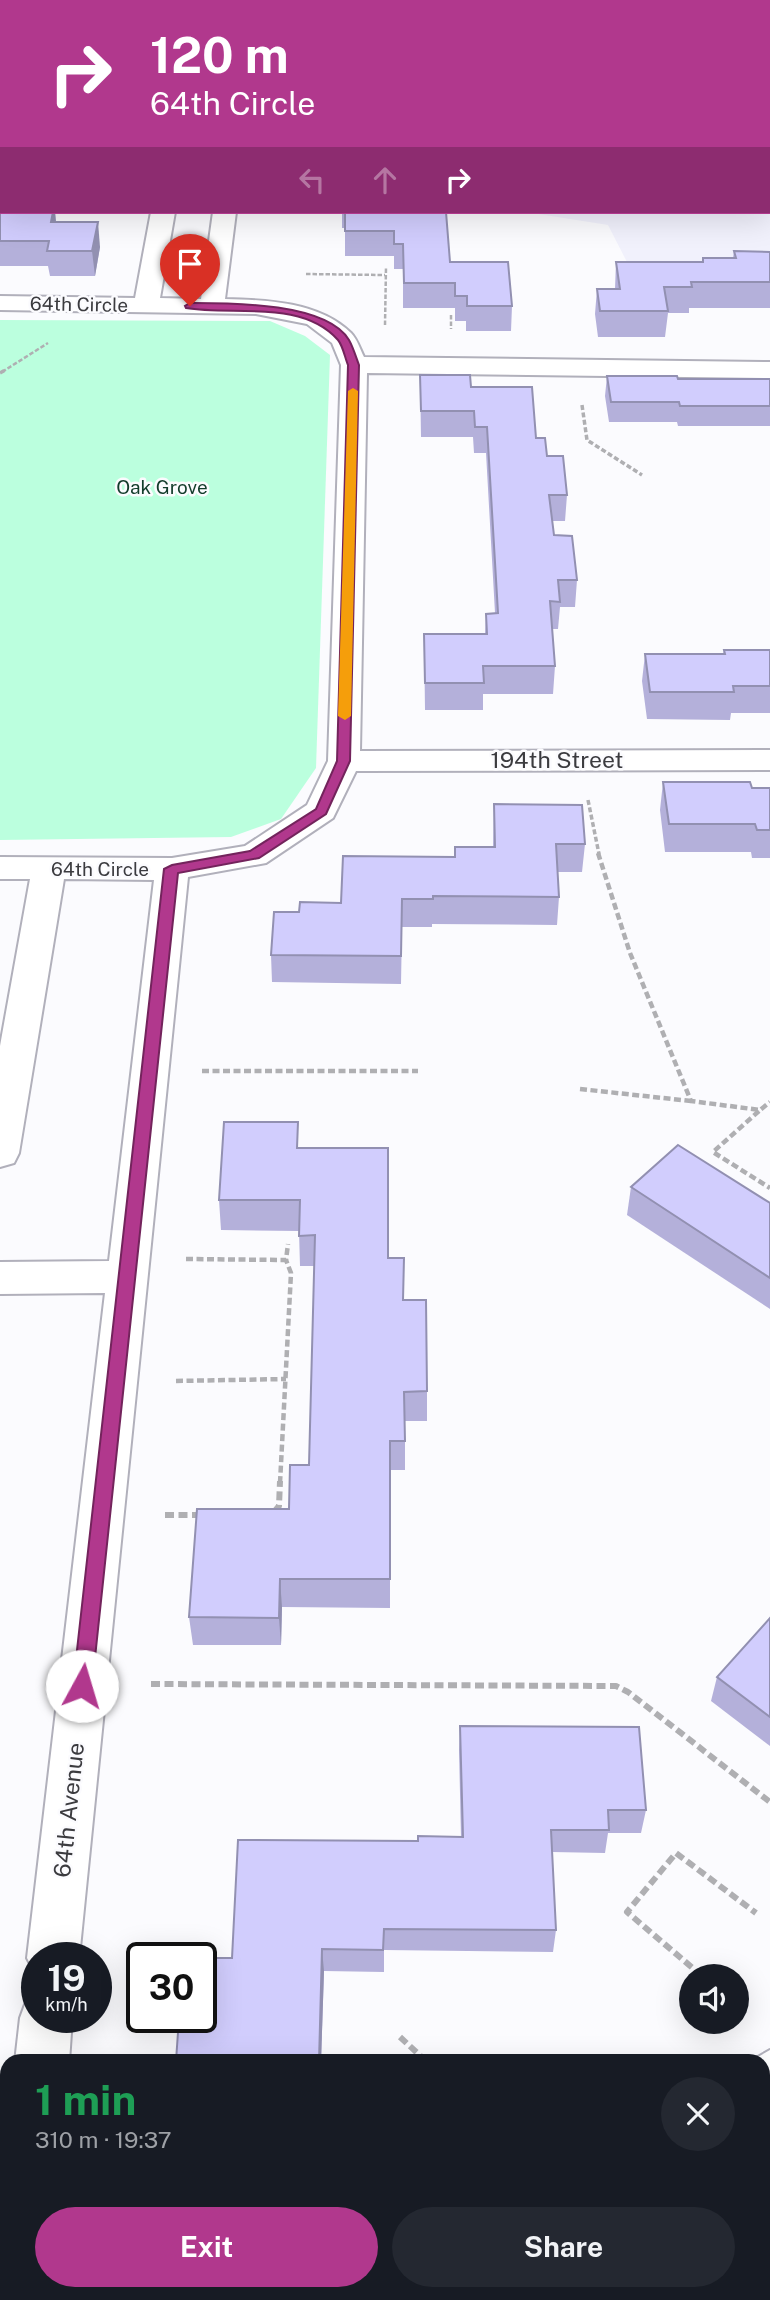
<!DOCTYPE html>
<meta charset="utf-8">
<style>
body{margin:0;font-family:"Public Sans",sans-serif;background:#242831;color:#f1f3f6;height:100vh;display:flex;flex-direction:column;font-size:26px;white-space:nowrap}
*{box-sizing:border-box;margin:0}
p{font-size:23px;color:#9ea1a6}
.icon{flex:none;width:38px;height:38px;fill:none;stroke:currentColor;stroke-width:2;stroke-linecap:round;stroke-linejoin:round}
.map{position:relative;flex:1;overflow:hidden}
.sheet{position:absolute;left:0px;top:2054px;width:770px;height:247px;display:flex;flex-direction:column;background:#171b24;border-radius:21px 21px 0 0;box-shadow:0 7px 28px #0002}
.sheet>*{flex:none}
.top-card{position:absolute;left:0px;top:0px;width:770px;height:214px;box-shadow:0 7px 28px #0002;background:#b1388d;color:#fff;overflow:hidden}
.fabs{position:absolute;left:679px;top:1964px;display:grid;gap:14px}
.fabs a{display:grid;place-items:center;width:70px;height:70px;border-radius:50%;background:#171b24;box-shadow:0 7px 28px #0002;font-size:35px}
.speed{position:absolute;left:21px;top:1942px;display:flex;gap:14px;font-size:35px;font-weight:700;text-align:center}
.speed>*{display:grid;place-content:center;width:91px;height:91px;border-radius:50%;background:#171b24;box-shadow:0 7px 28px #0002;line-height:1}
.speed small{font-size:18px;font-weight:400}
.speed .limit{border:4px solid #111;border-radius:10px;background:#fff;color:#111}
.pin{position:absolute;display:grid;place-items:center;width:60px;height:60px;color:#fff;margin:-72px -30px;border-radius:50% 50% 50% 0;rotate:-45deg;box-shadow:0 0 7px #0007}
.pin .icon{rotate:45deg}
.me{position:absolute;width:77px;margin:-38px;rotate:6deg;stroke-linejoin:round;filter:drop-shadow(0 0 5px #0008)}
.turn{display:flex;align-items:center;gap:24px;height:147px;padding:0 35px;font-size:32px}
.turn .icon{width:91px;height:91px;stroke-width:2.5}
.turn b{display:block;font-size:49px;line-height:60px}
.lanes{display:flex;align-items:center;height:66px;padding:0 35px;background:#0003;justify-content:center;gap:35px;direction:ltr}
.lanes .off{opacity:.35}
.round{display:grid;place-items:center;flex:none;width:74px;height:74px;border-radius:37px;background:#242831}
.summary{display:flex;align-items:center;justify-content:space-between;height:119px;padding:0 35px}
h1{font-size:42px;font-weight:700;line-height:52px;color:#1e9e55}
.action{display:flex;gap:14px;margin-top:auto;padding:14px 35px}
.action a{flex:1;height:80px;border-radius:42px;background:#b1388d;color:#fff;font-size:28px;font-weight:700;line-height:80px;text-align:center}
.action a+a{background:#242831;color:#f1f3f6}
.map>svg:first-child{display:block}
</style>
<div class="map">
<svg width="770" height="2300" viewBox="0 0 770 2300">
<rect width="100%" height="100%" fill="#fbfbfe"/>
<polygon fill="#f1f1fc" points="290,0 770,0 770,264 628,264 608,225 526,212 768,212 768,2"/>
<polygon fill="#bbffde" points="0,320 270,321 305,336 330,355 316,768 281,819 231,837 0,840"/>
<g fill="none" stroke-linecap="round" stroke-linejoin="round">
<g stroke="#b1b0bb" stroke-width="4">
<g id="minor">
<polygon points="189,0 209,0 188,2"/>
<polygon points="242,0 262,0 241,2"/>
<path d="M151 212H175L160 298 201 299 213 212H236L225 299C268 300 319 302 351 333 357 339 360 349 364 357L770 362V378L367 373 360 751 770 750V770L356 771 333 818 266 863 188 877 79 1958H37V1977L27 1958 105 1293 0 1294V1262L109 1261 154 880 64 879 19 1153 14 1163 0 1167V1046L30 879H0V857L172 858 245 846 307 805 328 761 341 365 332 343 307 324 256 314 0 310V296L135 298Z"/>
<polygon points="37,1996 37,2018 72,2018 69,2062 15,2062 20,2018 27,1999"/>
<polygon points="770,2050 770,2111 763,2114 763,2062 749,2062"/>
<rect x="0" y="2103" width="7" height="54"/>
<polygon points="75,2294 132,2294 135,2300 77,2300"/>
<polygon points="577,2294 635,2294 633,2300 574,2300"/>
</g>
</g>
<g stroke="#afafb2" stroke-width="2.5" stroke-dasharray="4.5 2" stroke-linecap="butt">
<polyline points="306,274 385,275"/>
<polyline points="451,315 451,329"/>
<polyline points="385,325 386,267"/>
<polyline points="2,372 48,343"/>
</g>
<g stroke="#afafb2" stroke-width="3.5" stroke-dasharray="5 2.5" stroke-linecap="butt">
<polyline points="0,373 5,370"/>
<polyline points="582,405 587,440 642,475"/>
<polyline points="588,800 599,854"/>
</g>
<g stroke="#afafb2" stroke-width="4.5" stroke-dasharray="7 3.5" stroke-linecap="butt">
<polyline points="598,853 630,953 691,1101 760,1110 770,1102"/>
<polyline points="202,1071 418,1071"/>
<polyline points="580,1089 691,1101"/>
<polyline points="759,1111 713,1152 770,1188"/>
<polyline points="186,1259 286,1260 288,1244"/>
<polyline points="176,1381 286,1379"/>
<polyline points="280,1483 291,1273 286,1260"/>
</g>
<g stroke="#afafb2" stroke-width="6" stroke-dasharray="9 4.5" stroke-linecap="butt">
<polyline points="274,1512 279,1506 280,1481"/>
<polyline points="165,1515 200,1515"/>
<polyline points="151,1684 616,1686 628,1692 770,1802"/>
<polyline points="702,1976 627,1912 676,1853 756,1913"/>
<polyline points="400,2037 427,2062"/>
</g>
<use href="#minor" fill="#fff" fill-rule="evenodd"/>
</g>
<g fill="#b4b0da">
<polygon points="656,0 770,0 770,29 768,29 768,2 656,2"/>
<polygon points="0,161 2,161 2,212 55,212 56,222 100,247 95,276 50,276 48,266 0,266"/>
<polygon points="342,212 406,212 450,262 512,306 511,331 466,331 466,321 455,321 455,308 403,308 403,269 394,269 394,256 345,256 345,228 342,228"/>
<polygon points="734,251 770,252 770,308 689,308 689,313 668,313 665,337 598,337 595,314 597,289 615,289 616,262 703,262 703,258 733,258"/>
<polygon points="420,375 471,387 536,438 547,456 567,495 565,521 552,521 554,535 577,580 575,607 560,607 558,629 552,629 555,666 553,694 483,694 483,710 425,710 424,634 485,634 486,614 495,613 486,453 474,453 473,437 421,437"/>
<polygon points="607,376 678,379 770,379 770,426 678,426 677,422 609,422 605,396"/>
<polygon points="724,650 770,650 770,713 731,713 730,720 647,719 642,681 645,654 723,654"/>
<polygon points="663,782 752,788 770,788 770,858 752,858 751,852 665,852 660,810"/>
<polygon points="494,804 585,844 582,872 557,872 559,897 557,925 432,924 432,927 402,927 401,984 272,982 271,955 299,912 341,903 455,857 455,847 493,847"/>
<polygon points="299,1148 388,1258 403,1300 427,1391 427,1421 405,1421 405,1470 390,1470 390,1608 282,1607 281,1645 193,1645 189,1617 289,1509 309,1465 315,1266 300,1266 299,1231 221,1230 219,1200"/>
<polygon points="631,1187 770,1203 770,1309 627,1215"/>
<polygon points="770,1618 770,1746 711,1701 717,1677"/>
<polygon points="460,1726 646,1810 641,1833 608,1833 605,1853 552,1852 556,1930 553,1952 384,1950 384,1972 324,1971 321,2062 176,2062 179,2018 232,1958 417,1841 418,1836 461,1837 459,1750"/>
</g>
<g fill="#9290b1">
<polygon points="53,212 55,212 57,234 51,222"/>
<polygon points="98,222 100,247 95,276 92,251"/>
<polygon points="280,1579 282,1607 281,1645 279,1618"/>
<polygon points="322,1949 324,1971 321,2062 319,2062"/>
</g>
<g fill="#d1cdfd" stroke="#9290b1" stroke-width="2">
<polygon points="663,0 770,0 770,7 768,7 768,2 663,2"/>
<rect x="0" y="161" width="2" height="41"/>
<polygon points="2,205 2,212 53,212 51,222 98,222 92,251 47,251 49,241 0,241 0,212"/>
<polygon points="345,212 446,212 450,262 508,262 512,306 467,306 467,296 455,296 455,283 404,283 403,244 394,244 394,231 345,231"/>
<polygon points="734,251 770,252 770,282 691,282 692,287 664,287 668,311 600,311 597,289 620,289 616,262 703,262 703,258 736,258"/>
<polygon points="420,375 470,375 471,387 532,387 536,438 545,438 547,456 563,456 567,495 549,495 554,535 572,536 577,580 558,580 560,602 550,601 555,666 483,666 484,683 425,683 424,634 487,634 486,614 498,613 487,427 475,427 474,411 421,411"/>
<polygon points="607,376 677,376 678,379 770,379 770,406 680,406 679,402 611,402"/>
<polygon points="724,650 770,650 770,686 733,686 734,692 650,692 645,654 725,654"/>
<polygon points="663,782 750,782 752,788 770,788 770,830 757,830 755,824 669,824"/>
<polygon points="494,804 582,805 585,844 556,844 559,897 433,896 433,899 402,899 401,956 271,955 274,912 299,912 300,902 341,903 343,856 455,857 455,847 495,847"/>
<polygon points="224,1122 298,1122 297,1148 388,1148 388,1258 404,1258 403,1300 426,1300 427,1391 404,1392 405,1441 390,1441 390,1579 280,1579 279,1618 189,1617 197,1509 289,1509 290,1465 309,1465 315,1235 299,1236 300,1200 219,1200"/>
<polygon points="678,1145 770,1203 770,1278 631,1187"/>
<polygon points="770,1618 770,1717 717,1677"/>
<polygon points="460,1726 639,1727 646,1810 608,1810 609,1830 551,1830 556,1930 384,1929 383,1950 322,1949 319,2062 176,2061 179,2018 201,2018 201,1958 232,1958 238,1840 418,1841 418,1836 463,1837"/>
</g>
<path fill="#b1388d" stroke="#73245c" stroke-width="2" d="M190 303C229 303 326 302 349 340 353 347 356 357 359 365L350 761 326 814 259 858 178 873 92 1686 89 1692 82 1694 76 1692 73 1686 164 869 172 865 250 851 316 809 337 761 348 365C345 358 343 346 338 340 302 299 233 316 186 308L185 306Z"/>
<polygon fill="#f59e0b" points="353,388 358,391 351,716 345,720 338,716 348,391"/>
<g text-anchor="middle" stroke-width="5" stroke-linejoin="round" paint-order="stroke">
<g font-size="19" fill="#3b3b3f" stroke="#fbfbfe">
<text transform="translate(79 304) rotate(1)" y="7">64th Circle</text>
<text x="100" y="876">64th Circle</text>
</g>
<g font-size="19" fill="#123c2b" stroke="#fbfbfe">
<text x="162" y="494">Oak Grove</text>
</g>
<g font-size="23" fill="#3b3b3f" stroke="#fbfbfe">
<text x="557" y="768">194th Street</text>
<text transform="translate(69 1810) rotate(-84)" y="8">64th Avenue</text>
</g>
</g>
</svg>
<div class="fabs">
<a><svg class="icon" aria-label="sound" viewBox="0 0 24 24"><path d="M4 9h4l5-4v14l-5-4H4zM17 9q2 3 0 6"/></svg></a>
</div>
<div class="speed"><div>19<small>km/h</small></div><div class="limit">30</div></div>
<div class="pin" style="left:190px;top:306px;background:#d93025"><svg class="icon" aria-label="arrive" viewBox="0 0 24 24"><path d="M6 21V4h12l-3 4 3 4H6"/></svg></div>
<svg class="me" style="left:82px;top:1686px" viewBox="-20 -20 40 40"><circle r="19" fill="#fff"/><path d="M0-13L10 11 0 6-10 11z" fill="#b1388d"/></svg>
<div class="top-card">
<div class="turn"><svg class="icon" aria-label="right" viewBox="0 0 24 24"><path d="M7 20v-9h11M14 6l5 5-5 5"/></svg><div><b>120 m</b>64th Circle</div></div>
<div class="lanes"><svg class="icon off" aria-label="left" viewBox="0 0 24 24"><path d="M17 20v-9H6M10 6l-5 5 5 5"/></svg><svg class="icon off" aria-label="ahead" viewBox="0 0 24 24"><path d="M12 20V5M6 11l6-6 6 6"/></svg><svg class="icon" aria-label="right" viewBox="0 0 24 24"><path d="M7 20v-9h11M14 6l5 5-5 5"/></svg></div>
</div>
<section class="sheet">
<div class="summary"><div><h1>1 min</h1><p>310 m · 19:37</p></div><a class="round"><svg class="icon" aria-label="close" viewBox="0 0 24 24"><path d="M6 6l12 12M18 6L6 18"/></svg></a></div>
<div class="action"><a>Exit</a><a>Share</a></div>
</section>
</div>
